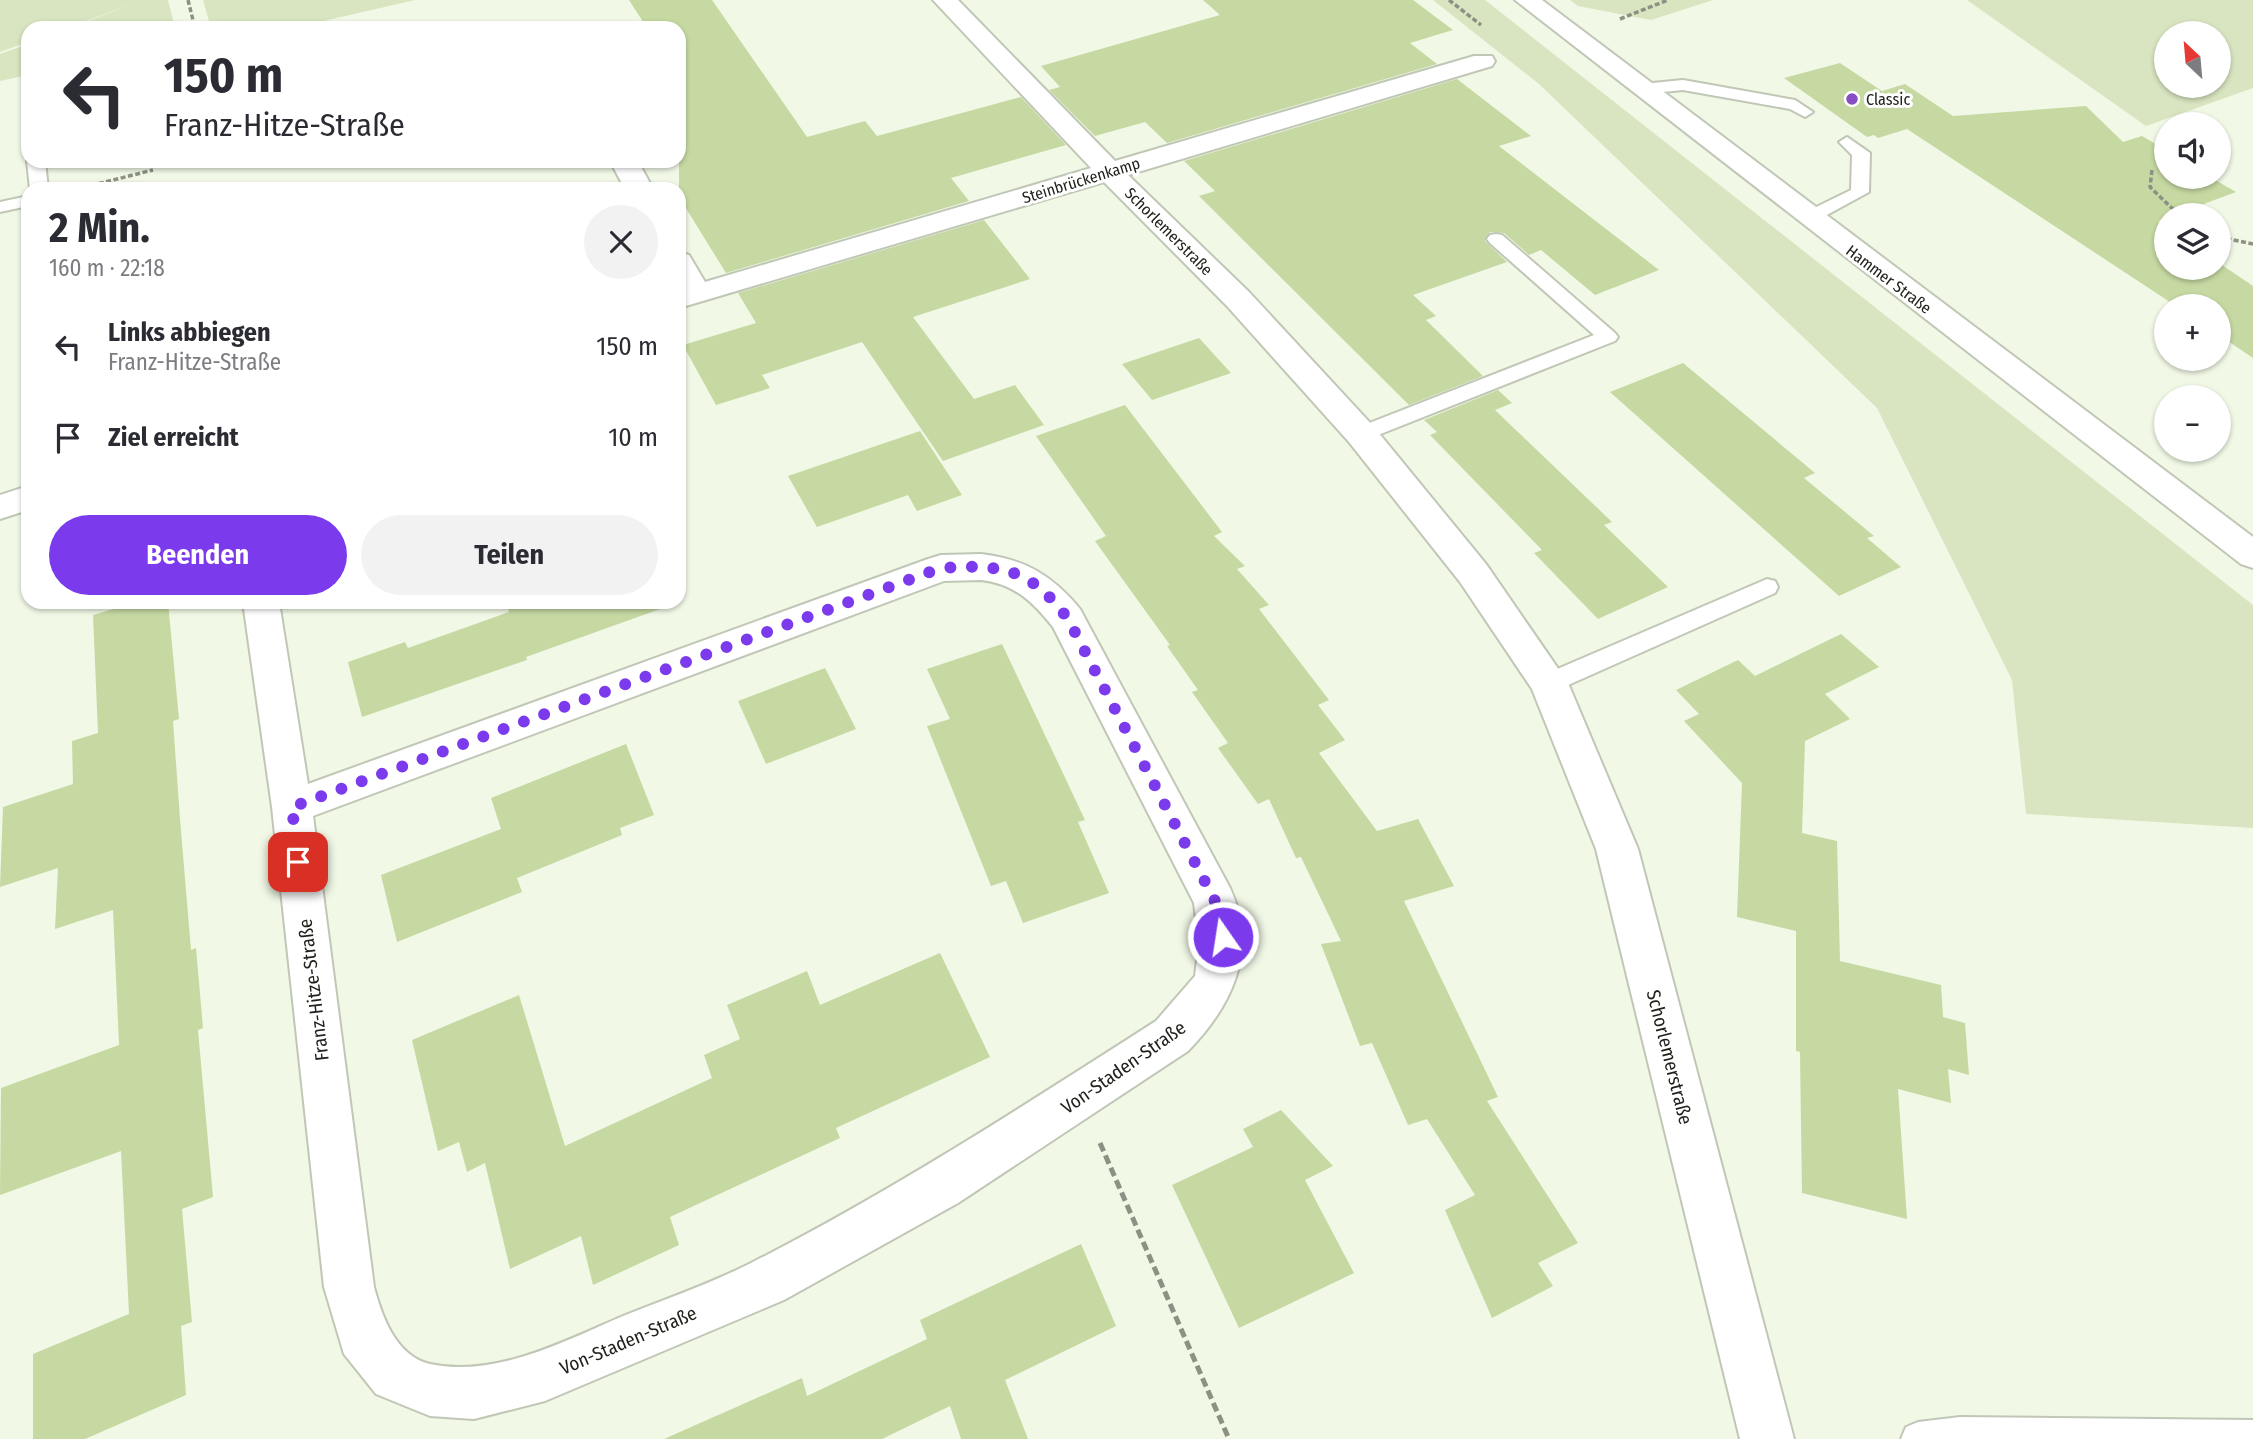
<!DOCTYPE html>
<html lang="de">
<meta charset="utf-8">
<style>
body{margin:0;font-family:"Fira Sans Condensed",sans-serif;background:#f2f2f3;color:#2b2b33;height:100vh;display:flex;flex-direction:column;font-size:26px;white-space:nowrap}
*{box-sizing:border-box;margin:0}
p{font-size:23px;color:#7c7c81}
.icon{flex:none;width:38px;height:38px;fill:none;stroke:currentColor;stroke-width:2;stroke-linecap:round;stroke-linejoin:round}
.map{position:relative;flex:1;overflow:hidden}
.panel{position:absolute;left:21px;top:182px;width:665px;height:427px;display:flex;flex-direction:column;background:#fff;border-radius:21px;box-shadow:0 2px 5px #0004}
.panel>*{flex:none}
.top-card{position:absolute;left:21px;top:21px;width:665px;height:147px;border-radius:21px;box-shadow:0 2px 5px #0004;background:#fff;color:#2b2b33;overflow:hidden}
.needle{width:46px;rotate:334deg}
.tools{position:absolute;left:2154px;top:21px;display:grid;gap:14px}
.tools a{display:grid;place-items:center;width:77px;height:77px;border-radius:50%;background:#fff;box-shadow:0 2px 5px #0004;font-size:35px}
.pin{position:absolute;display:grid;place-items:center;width:60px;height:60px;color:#fff;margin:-30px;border-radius:14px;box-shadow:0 4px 10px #0006}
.me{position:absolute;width:77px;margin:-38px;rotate:347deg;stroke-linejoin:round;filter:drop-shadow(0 0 5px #0008)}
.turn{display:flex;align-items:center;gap:24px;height:147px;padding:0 28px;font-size:32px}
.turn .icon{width:91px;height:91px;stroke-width:2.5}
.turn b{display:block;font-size:49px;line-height:60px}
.round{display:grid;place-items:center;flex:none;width:74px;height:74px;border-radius:37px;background:#f2f2f3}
.overview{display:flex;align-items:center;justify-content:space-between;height:119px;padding:0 28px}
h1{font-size:42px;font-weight:700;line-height:52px}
.primary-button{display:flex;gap:14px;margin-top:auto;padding:14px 28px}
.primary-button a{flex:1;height:80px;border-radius:42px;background:#7c3aed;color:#fff;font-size:28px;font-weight:700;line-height:80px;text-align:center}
.primary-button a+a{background:#f2f2f3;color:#2b2b33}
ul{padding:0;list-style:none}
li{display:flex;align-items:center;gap:21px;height:91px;padding:0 28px}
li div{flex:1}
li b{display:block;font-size:26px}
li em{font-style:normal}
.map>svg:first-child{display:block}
</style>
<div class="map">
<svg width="2253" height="1439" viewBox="0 0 2253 1439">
<rect width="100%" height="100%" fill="#f1f8e6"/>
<g fill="#d8e5c0" fill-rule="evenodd">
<polygon points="0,0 168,0 175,28 70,28 140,1 67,28 28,28 28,42 0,52"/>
<polygon points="203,0 415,0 293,28 211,28"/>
<polygon points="1433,0 1485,0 2253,605 2253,828 2026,814 2012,680 1877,408 1539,84"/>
<polygon points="1570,0 1713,0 1651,20 1578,6"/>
<path d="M1967 0H2253V88L2146 126ZM2219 33V86H2166V33Z"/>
<polygon points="28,44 28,75 0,81 0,54"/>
</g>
<g fill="#c6d9a2">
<polygon points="629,0 712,0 807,137 865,121 877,136 1021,97 1066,145 951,178 969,201 726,273 679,197 679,28 647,28"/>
<polygon points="1203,0 1413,0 1453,30 1410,43 1437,64 1167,143 1145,122 1095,136 1049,90 1060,87 1041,66 1220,15"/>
<polygon points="1840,63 1882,91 1905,84 1953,116 2086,106 2123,142 2142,136 2166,150 2166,177 2210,177 2236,192 2158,221 2166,227 2166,268 2219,268 2219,263 2253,286 2253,358 2219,335 2219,306 2176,306 1907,129 1878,138 1874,135 1867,137 1784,78"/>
<polygon points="1457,79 1531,136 1499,146 1659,270 1595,295 1541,250 1529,255 1504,233 1490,232 1485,241 1507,262 1413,295 1436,316 1426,320 1483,376 1409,405 1199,196 1215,191 1184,161"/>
<polygon points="984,220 1030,279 913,317 974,399 1015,385 1044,425 943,461 862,342 762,375 770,388 716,405 683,345 756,323 738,293"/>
<polygon points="1199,338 1231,373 1152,400 1122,364"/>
<polygon points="1683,363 1815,473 1804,478 1874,536 1867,538 1901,567 1839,596 1610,392"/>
<polygon points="1498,390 1512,403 1495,410 1612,522 1604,525 1668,587 1598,619 1534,553 1542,550 1430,435 1437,432 1424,420"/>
<polygon points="1125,405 1222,532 1214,536 1245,566 1237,569 1269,605 1259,609 1329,700 1318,705 1345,740 1319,753 1377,831 1418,819 1454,886 1404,901 1498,1097 1487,1101 1578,1243 1538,1263 1553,1286 1492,1318 1445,1210 1475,1195 1427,1119 1408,1125 1372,1043 1360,1046 1321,944 1341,941 1301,857 1296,858 1269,799 1258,804 1218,748 1228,743 1192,692 1198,690 1167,646 1170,645 1095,541 1106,536 1036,436"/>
<polygon points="920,431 962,495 917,511 908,495 817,527 788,476"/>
<polygon points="138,602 168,602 179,719 173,721 180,819 191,950 196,948 203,1028 198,1030 213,1197 182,1209 192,1322 181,1326 186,1395 85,1439 33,1439 33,1354 129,1314 121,1151 0,1195 1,1088 119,1045 113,910 55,929 58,868 0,887 3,807 73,784 72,741 98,733 93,615"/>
<polygon points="506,602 662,602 663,608 526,657 527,660 362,717 348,662 405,642 408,648 509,612"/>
<polygon points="1841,634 1879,667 1825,694 1850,719 1805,741 1802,833 1837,841 1840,961 1941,985 1943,1017 1965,1023 1969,1075 1948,1069 1951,1103 1898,1089 1907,1219 1802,1193 1800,1052 1796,1051 1796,931 1737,917 1742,783 1684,721 1699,714 1676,690 1738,660 1755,676"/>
<polygon points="1002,644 1085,820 1078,822 1109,893 1023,923 1006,881 991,886 927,726 950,719 927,669"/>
<polygon points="825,668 856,729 766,764 738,701"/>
<polygon points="626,744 654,815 620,828 622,835 517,878 522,892 397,942 381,875 501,829 491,798"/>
<polygon points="940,953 990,1057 836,1128 840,1138 670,1217 679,1245 593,1285 581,1236 510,1269 485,1163 467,1172 459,1142 438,1151 412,1040 519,995 565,1146 712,1078 704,1055 740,1039 727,1005 807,971 820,1005"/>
<polygon points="1281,1110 1333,1166 1305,1180 1354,1273 1239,1328 1172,1185 1253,1147 1243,1129"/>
<polygon points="1081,1244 1116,1326 1005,1380 1028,1439 961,1439 950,1406 882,1439 664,1439 802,1378 807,1396 927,1339 920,1320"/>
</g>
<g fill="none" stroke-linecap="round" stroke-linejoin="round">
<g stroke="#c1c7b6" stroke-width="4">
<g id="service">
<polygon points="1683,80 1795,100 1813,112 1805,117 1790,109 1683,90 1642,94 1634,89 1642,84"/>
<polygon points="1847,137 1870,153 1869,192 1814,222 1802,222 1799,218 1802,214 1851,190 1852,155 1839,142"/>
<polygon points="27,161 45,161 48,189 30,189"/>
<polygon points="28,196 28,206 0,212 0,202"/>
<polygon points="1496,234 1502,235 1615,333 1618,337 1615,341 1368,439 1354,439 1351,434 1354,429 1594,335 1490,243 1487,239 1490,235"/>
<polygon points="1767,579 1775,581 1778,587 1775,593 1557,690 1549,692 1541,690 1537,683 1541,676"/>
<polygon points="1960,1417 2253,1420 2253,1439 1901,1439 1906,1427 1918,1422"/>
</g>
</g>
<g stroke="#c1c7b6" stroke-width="4">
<g id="minor">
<polygon points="933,0 958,0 1115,161 1474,56 1492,56 1495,61 1492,66 1128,175 1249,292 1373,426 1486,564 1568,683 1638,849 1794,1439 1740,1439 1596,849 1532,689 1460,582 1349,442 1227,306 1104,182 679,308 679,252 689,255 705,282 1091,168"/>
<polygon points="610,161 638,161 653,189 625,189"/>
<polygon points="28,486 28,510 0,519 0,495"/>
<path d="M981 554C1025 559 1053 576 1080 609L1230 888C1259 950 1232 1006 1188 1051L958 1203 784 1300 545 1401 474 1419 430 1416 376 1394 344 1354 324 1287 272 807 243 602H279L308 784 928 559 941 555ZM981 580C1015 584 1033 602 1053 627L1194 903 1199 943 1195 976 1156 1021C1023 1106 891 1192 751 1263 710 1284 665 1299 623 1316 565 1341 495 1378 430 1364 396 1356 382 1317 374 1287L313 816 944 581Z"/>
</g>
</g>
<g stroke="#c1c7b6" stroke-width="4">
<polygon id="secondary" points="1515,0 1542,0 2253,537 2253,568 2241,564"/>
</g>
<g stroke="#8c9184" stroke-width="3.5" stroke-dasharray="5 2.5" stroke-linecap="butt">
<polyline points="188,0 195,28"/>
<polyline points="1449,0 1481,25"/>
<polyline points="1620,19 1668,0"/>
<polyline points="2152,170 2150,187 2179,215"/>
<polyline points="77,189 153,170"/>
<polyline points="2219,237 2253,244"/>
</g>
<polyline stroke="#8c9184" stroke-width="5" stroke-dasharray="9 4.5" stroke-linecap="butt" points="1100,1143 1229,1439"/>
<use href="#service" fill="#fff" fill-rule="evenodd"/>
<use href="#minor" fill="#fff" fill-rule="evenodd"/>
<use href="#secondary" fill="#fff" fill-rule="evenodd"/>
</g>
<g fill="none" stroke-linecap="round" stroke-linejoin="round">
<path stroke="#7c3aed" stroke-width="12" stroke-dasharray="0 21.6" d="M298 862 292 807 941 568C1002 564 1030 568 1068 619L1215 901 1223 937"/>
</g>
<circle fill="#874dc4" stroke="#fff" stroke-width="2.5" cx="1852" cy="99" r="7"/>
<g text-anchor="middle" stroke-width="6" stroke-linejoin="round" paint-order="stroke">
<g font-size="16" fill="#20231c" stroke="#fff" text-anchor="start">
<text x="1866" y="105">Classic</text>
</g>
<g font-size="16" fill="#20231c" stroke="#fff">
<text transform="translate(1081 180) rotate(-17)" y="6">Steinbrückenkamp</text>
<text transform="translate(1169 231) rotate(45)" y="6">Schorlemerstraße</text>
<text transform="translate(1889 279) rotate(37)" y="6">Hammer Straße</text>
</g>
<g font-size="19" fill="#20231c" stroke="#fff">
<text transform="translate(313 990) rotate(-97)" y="7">Franz-Hitze-Straße</text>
<text transform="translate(1670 1057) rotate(76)" y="7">Schorlemerstraße</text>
<text transform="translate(1123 1067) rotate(-35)" y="7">Von-Staden-Straße</text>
<text transform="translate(628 1340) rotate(-23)" y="7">Von-Staden-Straße</text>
</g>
</g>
</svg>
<div class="tools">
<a><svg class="needle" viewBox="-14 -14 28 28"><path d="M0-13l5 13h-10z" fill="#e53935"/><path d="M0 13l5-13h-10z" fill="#7c7c81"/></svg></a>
<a><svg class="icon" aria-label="sound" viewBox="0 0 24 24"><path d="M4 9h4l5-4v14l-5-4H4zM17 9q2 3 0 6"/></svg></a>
<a><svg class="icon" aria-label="layers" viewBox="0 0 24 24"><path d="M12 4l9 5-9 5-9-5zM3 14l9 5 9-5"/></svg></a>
<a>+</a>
<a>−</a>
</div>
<div class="pin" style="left:298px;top:862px;background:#d93025"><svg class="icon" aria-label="arrive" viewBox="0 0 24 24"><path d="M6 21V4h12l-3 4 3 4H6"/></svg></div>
<svg class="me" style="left:1223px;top:937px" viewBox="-20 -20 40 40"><circle r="17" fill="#7c3aed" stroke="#fff" stroke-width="3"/><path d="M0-11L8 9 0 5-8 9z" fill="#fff"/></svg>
<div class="top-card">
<div class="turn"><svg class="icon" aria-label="left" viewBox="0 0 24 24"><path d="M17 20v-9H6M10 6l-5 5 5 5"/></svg><div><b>150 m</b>Franz-Hitze-Straße</div></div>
</div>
<section class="panel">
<div class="overview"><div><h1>2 Min.</h1><p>160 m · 22:18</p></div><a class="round"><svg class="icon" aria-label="close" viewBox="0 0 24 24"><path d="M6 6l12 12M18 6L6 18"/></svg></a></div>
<ul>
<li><svg class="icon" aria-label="left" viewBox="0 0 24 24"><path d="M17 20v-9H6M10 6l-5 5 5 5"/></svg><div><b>Links abbiegen</b><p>Franz-Hitze-Straße</p></div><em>150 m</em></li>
<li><svg class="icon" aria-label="arrive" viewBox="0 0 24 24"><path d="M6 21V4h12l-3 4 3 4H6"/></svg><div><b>Ziel erreicht</b></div><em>10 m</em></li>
</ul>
<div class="primary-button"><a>Beenden</a><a>Teilen</a></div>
</section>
</div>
